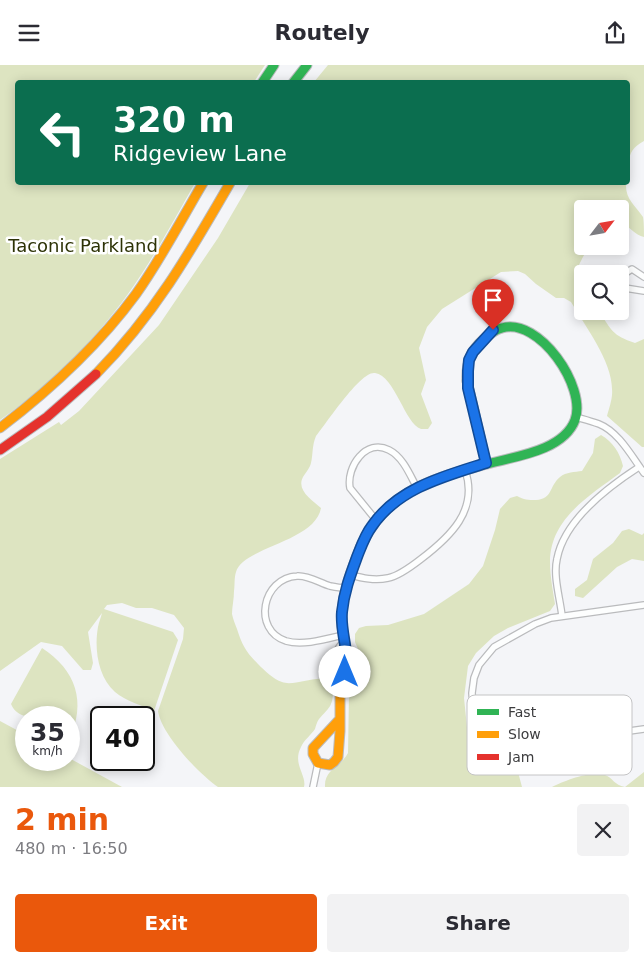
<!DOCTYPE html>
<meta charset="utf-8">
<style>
body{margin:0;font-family:"DejaVu Sans",sans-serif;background:#f2f2f3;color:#2b2b33;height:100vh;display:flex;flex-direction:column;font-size:19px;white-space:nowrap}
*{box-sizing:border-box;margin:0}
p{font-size:16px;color:#7c7c81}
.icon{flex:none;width:28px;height:28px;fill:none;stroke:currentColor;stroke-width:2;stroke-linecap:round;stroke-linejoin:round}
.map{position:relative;height:722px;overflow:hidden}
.sheet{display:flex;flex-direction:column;background:#fff;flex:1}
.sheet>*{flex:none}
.hud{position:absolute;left:15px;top:15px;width:615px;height:105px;border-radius:5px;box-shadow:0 2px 12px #0003;background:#0b6e4f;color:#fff;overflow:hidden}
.needle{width:32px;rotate:59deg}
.fabs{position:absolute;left:574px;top:135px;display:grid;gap:10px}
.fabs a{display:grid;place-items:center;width:55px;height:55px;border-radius:5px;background:#fff;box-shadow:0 2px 12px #0003;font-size:25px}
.speed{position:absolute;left:15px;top:641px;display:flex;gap:10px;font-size:25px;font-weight:700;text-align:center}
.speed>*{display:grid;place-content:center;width:65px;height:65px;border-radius:50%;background:#fff;box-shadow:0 2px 12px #0003;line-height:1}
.speed small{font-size:12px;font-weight:400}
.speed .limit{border:2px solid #111;border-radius:8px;background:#fff;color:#111}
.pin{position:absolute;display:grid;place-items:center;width:42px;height:42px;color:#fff;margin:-51px -21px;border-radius:50% 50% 50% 0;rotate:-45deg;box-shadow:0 0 5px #0007}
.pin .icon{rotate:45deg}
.me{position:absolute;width:55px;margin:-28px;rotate:0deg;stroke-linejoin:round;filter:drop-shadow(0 0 4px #0008)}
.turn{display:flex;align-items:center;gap:18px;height:105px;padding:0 15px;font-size:22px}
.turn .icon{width:65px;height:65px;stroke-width:2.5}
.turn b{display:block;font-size:35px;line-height:42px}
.round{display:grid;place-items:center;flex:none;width:52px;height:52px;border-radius:5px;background:#f2f2f3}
.headline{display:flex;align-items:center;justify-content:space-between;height:85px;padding:0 15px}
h1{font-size:30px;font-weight:800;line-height:38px;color:#ea580c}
.action{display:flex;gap:10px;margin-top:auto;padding:10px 15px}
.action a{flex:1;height:58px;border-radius:5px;background:#ea580c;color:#fff;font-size:20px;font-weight:800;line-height:58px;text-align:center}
.action a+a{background:#f2f2f3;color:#2b2b33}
header{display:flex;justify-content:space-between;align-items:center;height:65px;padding:0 15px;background:#fff;font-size:22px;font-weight:800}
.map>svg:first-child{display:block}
</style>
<header><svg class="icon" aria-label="menu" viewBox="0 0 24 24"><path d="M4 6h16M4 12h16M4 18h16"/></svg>Routely<svg class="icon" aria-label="share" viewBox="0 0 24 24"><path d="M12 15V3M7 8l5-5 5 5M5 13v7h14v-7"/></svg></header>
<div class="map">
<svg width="644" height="722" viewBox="0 0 644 722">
<rect width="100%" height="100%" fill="#f4f5f8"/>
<g fill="#dde4c1">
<path d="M0 0H265L254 17 18 18V118H195C174 155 153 194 128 229 93 277 49 321 0 355Z"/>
<path d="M328 0H644V76C633 82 630 87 628 99V18L314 17Z"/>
<path d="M250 118H626C625 134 635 140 643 152 644 157 644 167 644 172 635 170 629 161 620 157V144H582V181H589C583 193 574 204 577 218L582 221V246H599C612 266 612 270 635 278L644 274V382H642L607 351C609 343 613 333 612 324 612 296 585 261 571 237L564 233H556L536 219 525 209 518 206 501 207 442 244 427 262 419 283 426 315 421 329 432 358 428 364C426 364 423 364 421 364 405 359 395 311 375 308 361 305 326 359 316 371 312 380 313 389 311 398 310 403 306 407 303 412 296 425 312 435 321 443 315 477 243 482 236 507 234 513 235 520 234 526 234 534 232 542 232 549 233 554 235 559 237 564 242 580 246 587 258 599 265 606 273 614 282 617 297 623 329 602 333 624 333 627 333 635 331 639 329 644 323 649 319 654 317 657 316 660 315 664 311 670 304 675 301 682 292 699 307 710 304 722H218C199 709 161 669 158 646L183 574 184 563 174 550 152 543H136L122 538 107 540 104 544 173 567 178 575 154 646C141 640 126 636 115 627 98 612 94 584 98 562 99 557 101 552 102 548L88 567 93 598 91 605H83L62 581 41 577 0 606V394L59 357 61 360 79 346 159 260 218 173Z"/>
<path d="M601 370C613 377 620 388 623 401L620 408C589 431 550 454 550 497 550 511 553 526 555 539L550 546 508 563 494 571 476 588 468 601 464 633 468 672 479 684 481 694 498 700 513 701 518 707 522 722H325C324 704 341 702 348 688L349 628 358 584 355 577V569L359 563 366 561 388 560 424 549 469 519 483 501 495 465 500 444 510 433 517 431C524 435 528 435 536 435 553 434 549 421 560 412 566 407 575 407 582 406L593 388 595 374Z"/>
<polygon points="629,464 642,470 644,468 644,496 632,494 617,502 583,533 575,531 575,524 587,515 593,494 613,478 622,466"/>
<path d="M42 583C76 605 87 637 69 675V652C51 652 19 659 11 639Z"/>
<polygon points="0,656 26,670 26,695 69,695 69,693 122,722 0,722"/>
<path d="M644 707V722H552C564 716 591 705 605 710 613 713 614 720 625 722Z"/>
</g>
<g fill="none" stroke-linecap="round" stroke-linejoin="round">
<g stroke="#babbbd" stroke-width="8">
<g id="street">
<polyline points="644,212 632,204 624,209 622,215 625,223 644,226"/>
<path d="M576 352C583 354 591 356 599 359 619 367 632 392 644 408"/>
<path d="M376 455 350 423C346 402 366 373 389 385 403 392 410 410 417 423"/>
<path d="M350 510C362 513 375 516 388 513 399 511 412 501 421 494 450 472 479 445 465 405"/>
<polyline points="644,540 551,553 535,559 494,582 479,600 474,613 472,628 473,643 484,680 493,690 543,678 644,664"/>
<path d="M562 551C560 533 553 511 557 494 564 456 608 422 639 402"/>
<path d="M343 570C326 574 303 581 286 576 252 565 262 513 297 511 308 510 320 518 330 521 335 522 340 523 345 523"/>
<path d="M343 618C331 607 332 586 344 577"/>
<polyline points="313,722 318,698"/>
</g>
</g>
<g stroke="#babbbd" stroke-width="11">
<g id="fast">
<polyline points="262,18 274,0"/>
<polyline points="293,18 307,0"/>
<path d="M361 481C372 458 389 438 411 426 433 413 458 407 483 400 511 392 563 387 575 355 587 322 539 252 502 263 496 264 487 271 483 275 470 286 466 299 467 316"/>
</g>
</g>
<g stroke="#babbbd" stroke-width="11">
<g id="slow">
<path d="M96 309C154 250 189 189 230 118"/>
<polyline points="467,316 486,398"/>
<path d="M0 363C51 324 98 281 136 229 161 194 181 155 203 118"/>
<polyline points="339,655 313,683 313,689 318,698 330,700 334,697 338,692 340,666 340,630 347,602"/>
</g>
</g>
<g stroke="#babbbd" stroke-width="11">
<g id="jam">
<polyline points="0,385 47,352 96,309"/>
<path d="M347 602C348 587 343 574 342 560 340 533 351 506 361 481"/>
</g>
</g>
<use href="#street" stroke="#fdfefe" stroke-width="5.5"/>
<use href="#fast" stroke="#30b455" stroke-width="9"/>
<use href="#slow" stroke="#ff9f0a" stroke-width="9"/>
<use href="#jam" stroke="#e5322d" stroke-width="9"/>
</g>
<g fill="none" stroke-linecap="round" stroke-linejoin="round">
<g stroke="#114b97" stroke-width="12">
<path id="route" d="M345 607C350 587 340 567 342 547 344 527 350 511 357 492 361 482 365 470 372 461 398 423 445 411 486 398L468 323V306L469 295 473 287 493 265"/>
</g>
<use href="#route" stroke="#1a73e8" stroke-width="9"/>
</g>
<g text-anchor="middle" stroke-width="5" stroke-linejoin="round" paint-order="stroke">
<g font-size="18" fill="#2d3306" stroke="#fff">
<text x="83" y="187">Taconic Parkland</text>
</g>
</g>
<rect x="467" y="630" width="165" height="80" rx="8" fill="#fff" stroke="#c4c4c5" stroke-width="1"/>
<rect x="477" y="644" width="22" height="6" fill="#30b455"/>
<rect x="477" y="666" width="22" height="7" fill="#ff9f0a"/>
<rect x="477" y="689" width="22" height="6" fill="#e5322d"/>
<g font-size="14" fill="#3c3c3e">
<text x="508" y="652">Fast</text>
<text x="508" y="674">Slow</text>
<text x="508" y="697">Jam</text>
</g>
</svg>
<div class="fabs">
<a><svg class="needle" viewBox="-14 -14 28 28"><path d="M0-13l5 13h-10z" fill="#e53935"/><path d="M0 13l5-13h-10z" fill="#7c7c81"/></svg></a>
<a><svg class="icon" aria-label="search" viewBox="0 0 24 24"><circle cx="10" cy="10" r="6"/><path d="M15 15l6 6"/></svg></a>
</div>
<div class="speed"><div>35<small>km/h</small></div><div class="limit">40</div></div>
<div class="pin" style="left:493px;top:265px;background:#d93025"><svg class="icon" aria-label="arrive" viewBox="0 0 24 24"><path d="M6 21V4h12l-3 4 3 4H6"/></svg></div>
<svg class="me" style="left:345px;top:607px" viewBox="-20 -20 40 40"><circle r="19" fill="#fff"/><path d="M0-13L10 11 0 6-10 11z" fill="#1a73e8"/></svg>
<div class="hud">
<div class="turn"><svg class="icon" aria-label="left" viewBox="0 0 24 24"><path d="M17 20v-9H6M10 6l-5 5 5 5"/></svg><div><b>320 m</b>Ridgeview Lane</div></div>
</div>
</div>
<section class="sheet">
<div class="headline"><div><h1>2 min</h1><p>480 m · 16:50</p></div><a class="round"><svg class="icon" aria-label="close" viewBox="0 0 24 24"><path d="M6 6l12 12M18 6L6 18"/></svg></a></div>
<div class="action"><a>Exit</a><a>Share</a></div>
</section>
